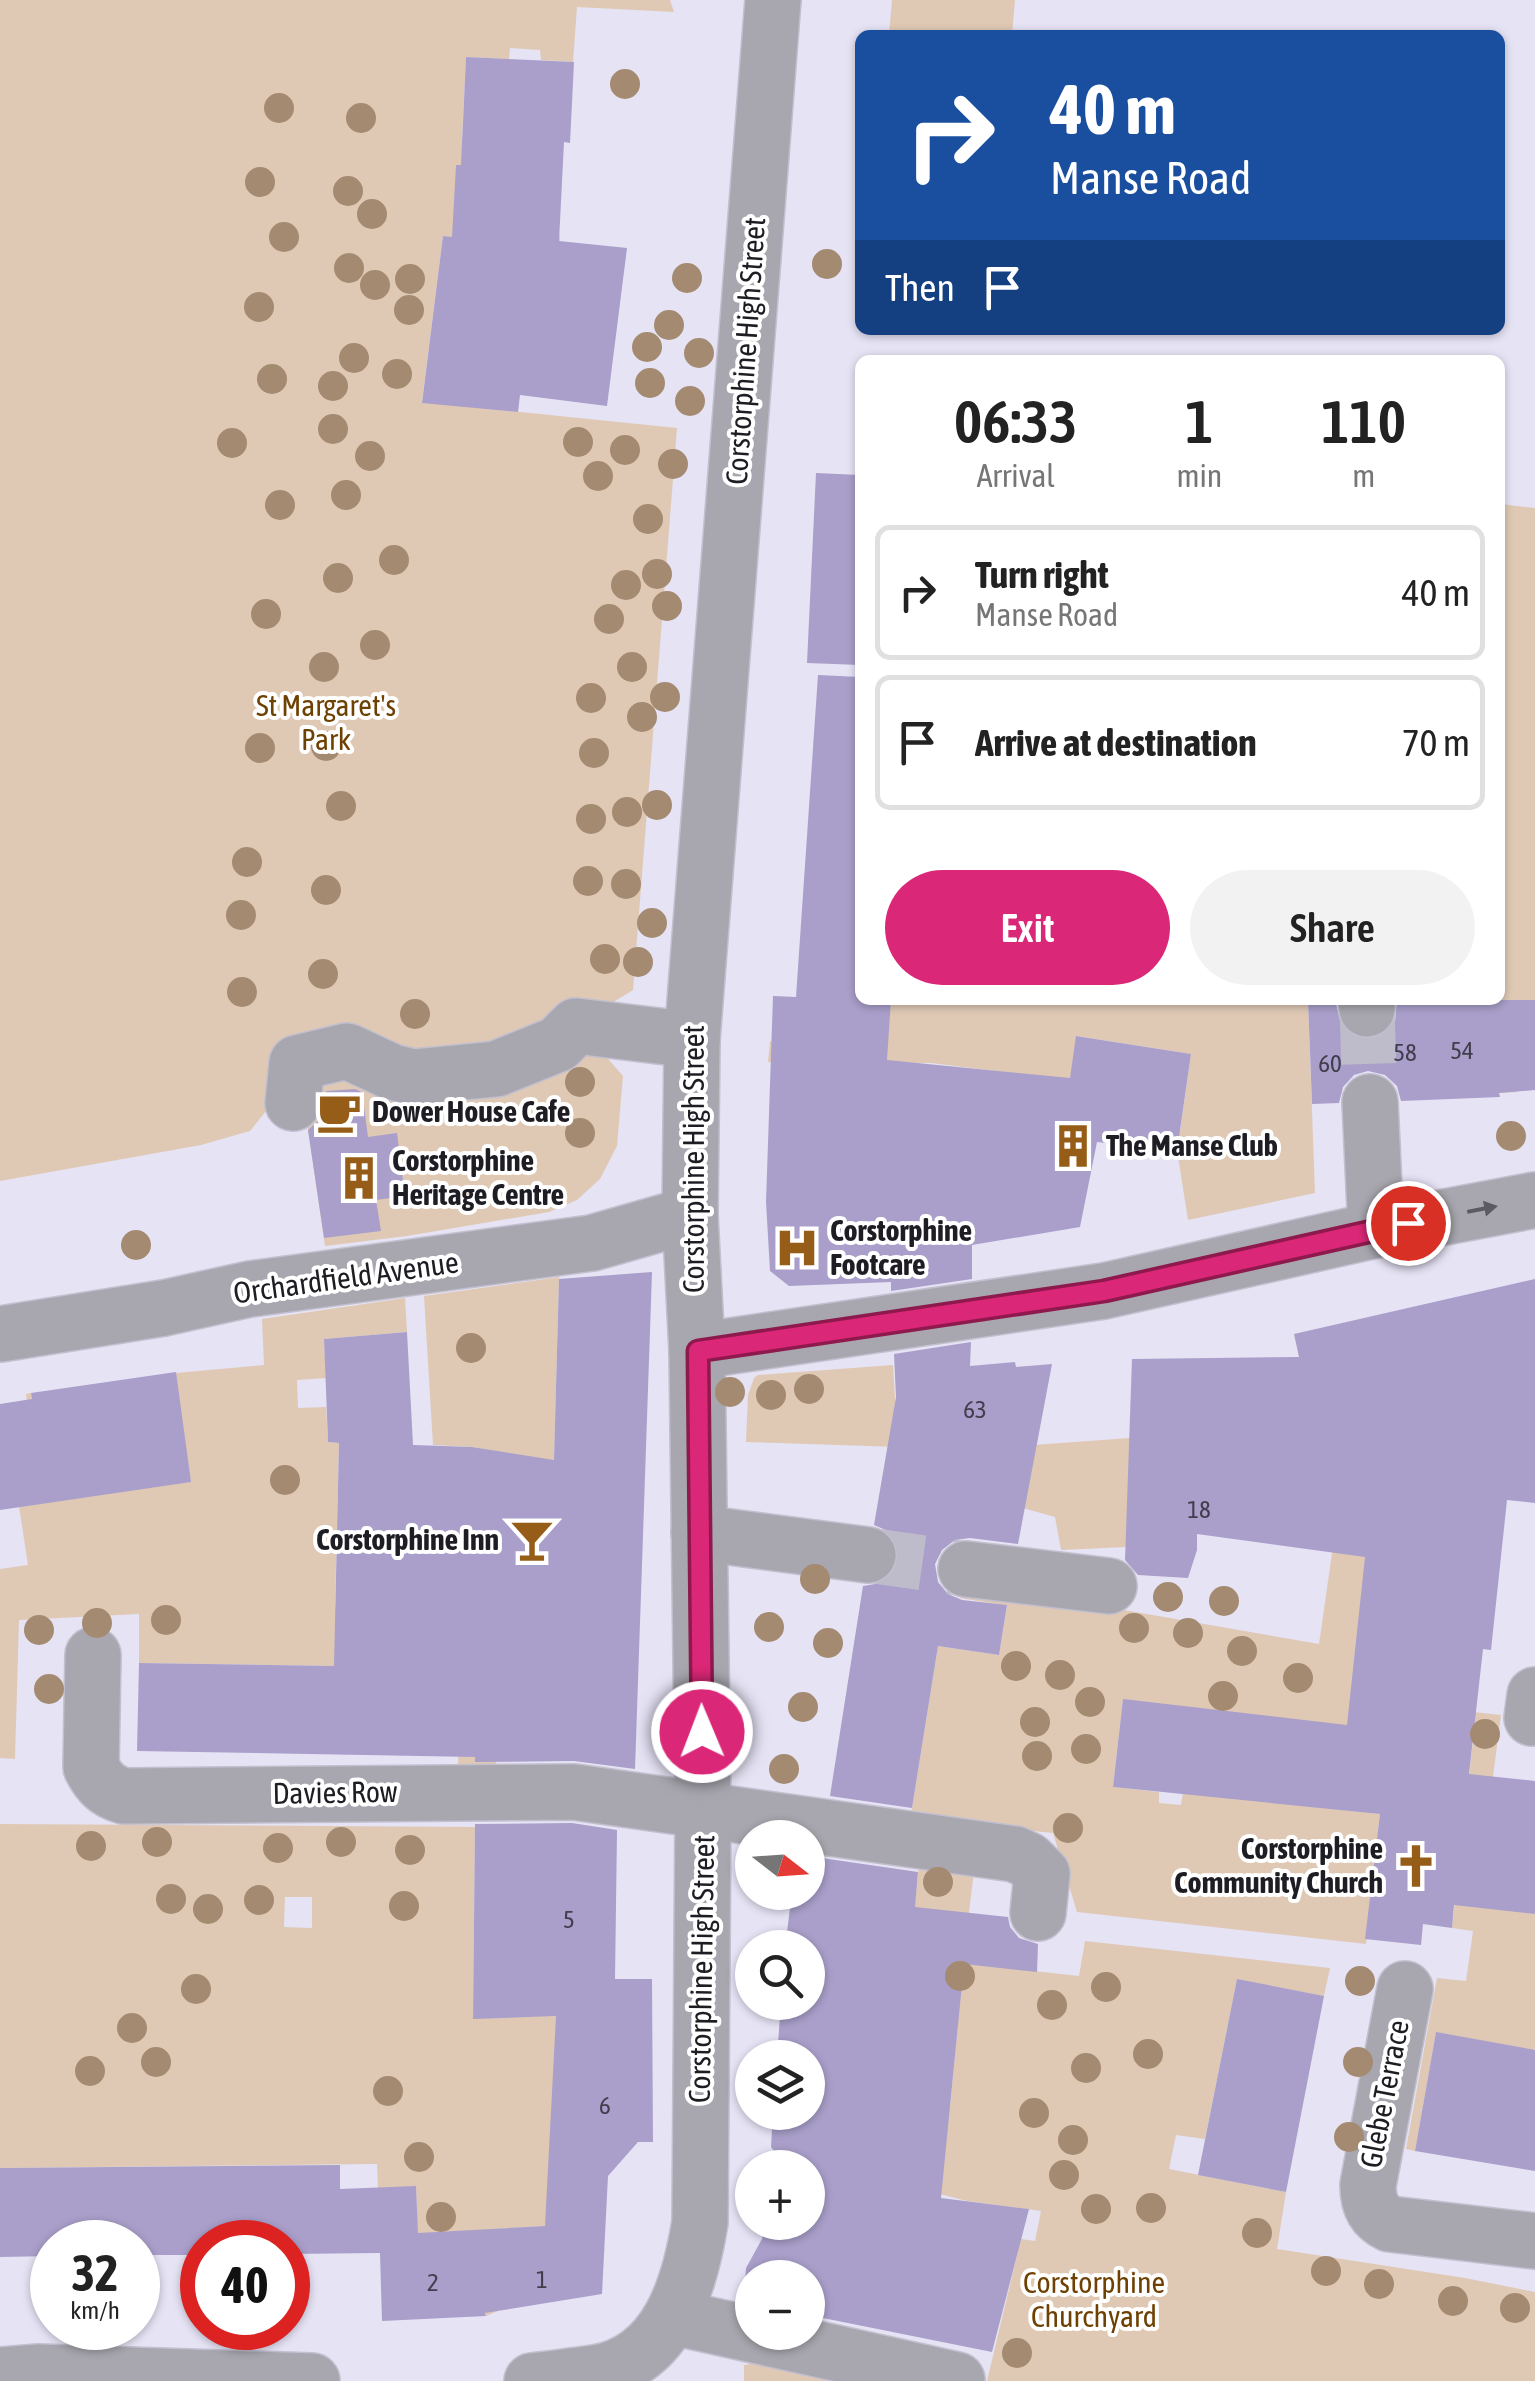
<!DOCTYPE html>
<meta charset="utf-8">
<style>
body{margin:0;font-family:"Asap Condensed",sans-serif;background:#f2f2f2;color:#222;height:100vh;display:flex;flex-direction:column;font-size:38px;white-space:nowrap}
*{box-sizing:border-box;margin:0}
p{font-size:32px;color:#767676}
.icon{flex:none;width:55px;height:55px;fill:none;stroke:currentColor;stroke-width:2;stroke-linecap:round;stroke-linejoin:round}
.map{position:relative;flex:1;overflow:hidden}
.side{position:absolute;left:855px;top:355px;width:650px;height:650px;display:flex;flex-direction:column;background:#fff;border-radius:15px;box-shadow:0 2px 8px #0004}
.side>*{flex:none}
.banner{position:absolute;left:855px;top:30px;width:650px;height:305px;border-radius:15px;box-shadow:0 2px 8px #0004;background:#1a4fa0;color:#fff;overflow:hidden}
.needle{width:65px;rotate:107deg}
.controls{position:absolute;left:735px;top:1820px;display:grid;gap:20px}
.controls a{display:grid;place-items:center;width:90px;height:90px;border-radius:50%;background:#fff;box-shadow:0 2px 8px #0004;font-size:50px}
.speed{position:absolute;left:30px;top:2220px;display:flex;gap:20px;font-size:50px;font-weight:700;text-align:center}
.speed>*{display:grid;place-content:center;width:130px;height:130px;border-radius:50%;background:#fff;box-shadow:0 2px 8px #0004;line-height:1}
.speed small{font-size:25px;font-weight:400}
.speed .limit{border:15px solid #d22;background:#fff;color:#111}
.pin{position:absolute;display:grid;place-items:center;width:85px;height:85px;color:#fff;margin:-42px;border:5px solid #fff;border-radius:50%;box-shadow:0 2px 10px #0007}
.me{position:absolute;width:110px;margin:-55px;rotate:359deg;stroke-linejoin:round;filter:drop-shadow(0 0 8px #0008)}
.turn{display:flex;align-items:center;gap:35px;height:210px;padding:0 30px;font-size:45px}
.turn .icon{width:130px;height:130px;stroke-width:2.5}
.turn b{display:block;font-size:70px;line-height:85px}
.then{display:flex;align-items:center;height:95px;padding:0 30px;background:#0003;gap:20px;font-size:38px}
.eta{display:flex;justify-content:space-evenly;align-items:center;height:170px;text-align:center}
.eta b{font-size:60px;font-weight:600;line-height:70px}
.button{display:flex;gap:20px;margin-top:auto;padding:20px 30px}
.button a{flex:1;height:115px;border-radius:60px;background:#db2777;color:#fff;font-size:40px;font-weight:600;line-height:115px;text-align:center}
.button a+a{background:#f2f2f2;color:#222}
ul{padding:0;list-style:none}
li{display:flex;align-items:center;gap:30px;height:135px;margin:0 20px 15px;padding:0 10px;border:5px solid #e0e0e0;border-radius:15px}
li div{flex:1}
li b{display:block;font-size:38px}
li em{font-style:normal}
.map>svg:first-child{display:block}
</style>
<div class="map">
<svg width="1535" height="2381" viewBox="0 0 1535 2381">
<rect width="100%" height="100%" fill="#e6e3f5"/>
<g fill="#dfc9b5" fill-rule="evenodd">
<polygon points="0,0 670,0 674,12 577,7 573,62 541,60 540,50 510,48 509,59 466,57 462,138 559,232 560,241 518,245 443,236 422,402 677,428 633,990 612,1003 602,1052 623,1076 617,1146 600,1179 577,1200 549,1212 407,1236 325,1246 304,1102 270,1106 250,1131 201,1145 0,1181"/>
<polygon points="892,0 1015,0 1012,35 889,35"/>
<polygon points="1500,504 1535,508 1535,1001 1509,1005 1517,1092 1499,1093 1495,1000 1500,1000"/>
<polygon points="891,1000 1308,1000 1315,1193 1188,1220 1174,1131 1180,1132 1191,1054 1077,1036 1070,1080 931,1063 768,1062 770,1041 887,1049"/>
<polygon points="559,1277 554,1461 472,1447 433,1445 424,1296"/>
<polygon points="405,1298 407,1332 324,1339 326,1378 297,1380 298,1408 326,1407 328,1442 339,1443 335,1607 500,1599 496,1769 458,1769 460,1668 139,1663 139,1614 19,1620 15,1759 0,1758 0,1569 28,1565 17,1493 39,1490 26,1394 31,1393 47,1503 176,1373 264,1365 262,1319"/>
<polygon points="893,1365 898,1447 746,1442 748,1395 754,1378 758,1375"/>
<polygon points="1130,1438 1126,1547 1061,1550 1055,1517 1023,1508 966,1450"/>
<polygon points="1337,1518 1401,1526 1464,1711 1501,1715 1479,1884 1535,1914 1535,2047 1528,2083 1436,2033 1415,2151 1406,2149 1437,1978 1466,1981 1473,1931 1452,1928 1473,1741 1123,1700 1113,1787 1159,1792 1159,1803 1181,1805 1183,1792 1380,1814 1366,1944 1077,1912 1053,1833 941,1822 911,1814 938,1646 999,1655 1007,1606 960,1598 963,1582 1319,1644"/>
<path d="M0 1824 475 1827 473 2018 574 2015 546 2226 497 2229 498 2311 486 2316 482 2245 418 2244 416 2187 378 2188 377 2164 0 2168ZM285 1897H312V1928L284 1927Z"/>
<polygon points="975,1864 967,1927 913,1921 919,1865"/>
<polygon points="1085,1941 1330,1968 1324,1996 1237,1980 1205,2139 1176,2135 1169,2169 1286,2192 1277,2249 1465,2278 1535,2292 1535,2381 987,2381 1021,2239 1035,2241 1041,2211 967,2201 831,2166 950,2107 958,2024 920,2020 897,1956 1079,1976"/>
<polygon points="779,2360 874,2381 744,2381 744,2365"/>
</g>
<g fill="#a99fca">
<polygon points="466,57 574,62 570,143 564,142 559,241 627,248 607,406 520,395 518,412 422,403 443,236 452,237 456,165 461,165"/>
<polygon points="816,473 860,475 860,665 807,663"/>
<polygon points="818,675 860,677 860,1000 891,1000 887,1060 1070,1078 1076,1036 1191,1054 1177,1151 1097,1142 1080,1227 972,1245 972,1279 891,1291 891,1282 789,1286 770,1271 766,1202 773,996 796,997"/>
<polygon points="1308,1000 1335,1000 1342,1028 1354,1037 1369,1040 1385,1035 1395,1022 1397,1000 1535,1000 1535,1090 1499,1093 1500,1097 1401,1101 1397,1086 1385,1075 1368,1071 1354,1075 1343,1087 1339,1103 1312,1104"/>
<polygon points="355,1089 362,1092 368,1137 397,1133 405,1196 376,1200 381,1231 324,1238 308,1130 319,1120 326,1091"/>
<polygon points="652,1272 635,1769 574,1761 475,1762 475,1757 137,1751 139,1663 334,1666 339,1443 328,1442 324,1339 407,1332 413,1445 472,1447 554,1460 559,1279"/>
<polygon points="1535,1279 1535,1503 1507,1500 1491,1650 1483,1649 1469,1774 1535,1781 1535,1914 1454,1905 1452,1928 1423,1924 1421,1945 1365,1939 1380,1814 1113,1787 1123,1699 1347,1725 1365,1557 1197,1534 1197,1550 1188,1578 1138,1575 1125,1560 1132,1359 1299,1357 1294,1334"/>
<polygon points="971,1342 970,1366 1015,1362 1016,1367 1052,1364 1018,1544 970,1538 955,1540 942,1550 935,1564 938,1582 948,1594 962,1600 1007,1605 999,1655 938,1646 912,1808 830,1796 863,1586 881,1583 893,1573 899,1560 896,1542 888,1531 874,1525 896,1397 894,1354"/>
<polygon points="176,1372 191,1482 0,1510 0,1404 32,1399 31,1393"/>
<polygon points="572,1823 617,1830 615,1979 652,1979 653,2142 638,2142 608,2176 602,2294 485,2313 486,2316 382,2321 380,2253 288,2254 288,2242 202,2242 202,2255 138,2255 138,2242 52,2242 52,2256 0,2257 0,2168 340,2165 340,2189 416,2186 418,2233 545,2226 556,2016 473,2019 475,1824"/>
<polygon points="808,1856 918,1872 915,1907 1008,1917 1010,1927 1019,1938 1038,1944 1037,1972 964,1964 941,2198 1029,2209 992,2352 808,2315 808,2278 752,2278 752,2303 744,2301 746,2268 762,2239 766,2222 808,2222 808,2168 777,2168 779,2158 771,2147 773,2112 808,2112 808,2058 777,2058 781,2002 808,2002 808,1948 785,1948 792,1892 808,1892"/>
<polygon points="1237,1979 1324,1996 1286,2192 1198,2175"/>
<polygon points="1436,2032 1535,2050 1535,2171 1415,2151"/>
</g>
<g fill="none" stroke-linecap="round" stroke-linejoin="round">
<g stroke="#bebbcb" stroke-width="55" stroke-dasharray="55 28" stroke-linecap="butt">
<polyline points="1367,1009 1370,1102"/>
<polyline points="868,1555 966,1569"/>
</g>
<g stroke="#c2bfcf" stroke-width="58">
<g id="minor">
<polyline points="1366,1000 1367,1009"/>
<polyline points="1370,1102 1376,1230"/>
<polyline points="293,1103 297,1063 347,1051 392,1072 413,1077 496,1069 558,1044 576,1026 692,1040"/>
<polyline points="0,1334 164,1308 250,1289 592,1243 690,1215"/>
<polyline points="697,1351 1104,1291 1376,1230 1535,1200"/>
<polyline points="699,1533 868,1555"/>
<polyline points="966,1569 1109,1586"/>
<path d="M93 1655 91 1767C99 1783 107 1791 124 1796L574 1792 1015 1854 1028 1860 1042 1874 1038 1913"/>
<polyline points="1532,1718 1535,1695"/>
<path d="M1405 1989 1368 2185C1368 2203 1373 2216 1390 2224L1535 2241"/>
<polyline points="673,2317 957,2380"/>
<polyline points="0,2375 39,2372 312,2381"/>
<path d="M532 2381C553 2378 575 2376 595 2373 669 2361 690 2284 700 2222L703 1811 697 1351 690 1215 692 1040 773 0"/>
</g>
</g>
<use href="#minor" stroke="#a8a6ae" stroke-width="55"/>
</g>
<g fill="#a48a70">
<circle cx="625" cy="84" r="15"/>
<circle cx="279" cy="108" r="15"/>
<circle cx="361" cy="118" r="15"/>
<circle cx="260" cy="182" r="15"/>
<circle cx="348" cy="191" r="15"/>
<circle cx="372" cy="214" r="15"/>
<circle cx="284" cy="237" r="15"/>
<circle cx="827" cy="264" r="15"/>
<circle cx="349" cy="268" r="15"/>
<circle cx="687" cy="278" r="15"/>
<circle cx="410" cy="279" r="15"/>
<circle cx="375" cy="285" r="15"/>
<circle cx="259" cy="307" r="15"/>
<circle cx="409" cy="310" r="15"/>
<circle cx="669" cy="325" r="15"/>
<circle cx="647" cy="347" r="15"/>
<circle cx="699" cy="353" r="15"/>
<circle cx="354" cy="358" r="15"/>
<circle cx="397" cy="374" r="15"/>
<circle cx="272" cy="379" r="15"/>
<circle cx="650" cy="383" r="15"/>
<circle cx="333" cy="386" r="15"/>
<circle cx="690" cy="401" r="15"/>
<circle cx="333" cy="429" r="15"/>
<circle cx="578" cy="442" r="15"/>
<circle cx="232" cy="443" r="15"/>
<circle cx="625" cy="450" r="15"/>
<circle cx="370" cy="456" r="15"/>
<circle cx="673" cy="464" r="15"/>
<circle cx="598" cy="476" r="15"/>
<circle cx="346" cy="495" r="15"/>
<circle cx="280" cy="505" r="15"/>
<circle cx="648" cy="519" r="15"/>
<circle cx="394" cy="560" r="15"/>
<circle cx="657" cy="574" r="15"/>
<circle cx="338" cy="578" r="15"/>
<circle cx="626" cy="585" r="15"/>
<circle cx="667" cy="606" r="15"/>
<circle cx="266" cy="614" r="15"/>
<circle cx="609" cy="619" r="15"/>
<circle cx="375" cy="645" r="15"/>
<circle cx="324" cy="667" r="15"/>
<circle cx="632" cy="667" r="15"/>
<circle cx="665" cy="697" r="15"/>
<circle cx="591" cy="698" r="15"/>
<circle cx="642" cy="717" r="15"/>
<circle cx="326" cy="746" r="15"/>
<circle cx="260" cy="748" r="15"/>
<circle cx="594" cy="753" r="15"/>
<circle cx="657" cy="805" r="15"/>
<circle cx="341" cy="806" r="15"/>
<circle cx="627" cy="812" r="15"/>
<circle cx="591" cy="819" r="15"/>
<circle cx="247" cy="862" r="15"/>
<circle cx="588" cy="881" r="15"/>
<circle cx="626" cy="884" r="15"/>
<circle cx="326" cy="890" r="15"/>
<circle cx="241" cy="915" r="15"/>
<circle cx="652" cy="923" r="15"/>
<circle cx="605" cy="959" r="15"/>
<circle cx="638" cy="962" r="15"/>
<circle cx="323" cy="974" r="15"/>
<circle cx="242" cy="992" r="15"/>
<circle cx="415" cy="1014" r="15"/>
<circle cx="580" cy="1082" r="15"/>
<circle cx="580" cy="1133" r="15"/>
<circle cx="1511" cy="1136" r="15"/>
<circle cx="136" cy="1245" r="15"/>
<circle cx="471" cy="1348" r="15"/>
<circle cx="809" cy="1389" r="15"/>
<circle cx="730" cy="1392" r="15"/>
<circle cx="771" cy="1395" r="15"/>
<circle cx="285" cy="1480" r="15"/>
<circle cx="815" cy="1579" r="15"/>
<circle cx="1168" cy="1597" r="15"/>
<circle cx="1224" cy="1601" r="15"/>
<circle cx="166" cy="1620" r="15"/>
<circle cx="97" cy="1623" r="15"/>
<circle cx="769" cy="1627" r="15"/>
<circle cx="1134" cy="1628" r="15"/>
<circle cx="39" cy="1630" r="15"/>
<circle cx="1188" cy="1633" r="15"/>
<circle cx="828" cy="1643" r="15"/>
<circle cx="1242" cy="1651" r="15"/>
<circle cx="1016" cy="1666" r="15"/>
<circle cx="1060" cy="1675" r="15"/>
<circle cx="1298" cy="1678" r="15"/>
<circle cx="49" cy="1689" r="15"/>
<circle cx="1223" cy="1696" r="15"/>
<circle cx="1090" cy="1702" r="15"/>
<circle cx="803" cy="1707" r="15"/>
<circle cx="1035" cy="1722" r="15"/>
<circle cx="1485" cy="1734" r="15"/>
<circle cx="1086" cy="1749" r="15"/>
<circle cx="1037" cy="1756" r="15"/>
<circle cx="784" cy="1769" r="15"/>
<circle cx="1068" cy="1828" r="15"/>
<circle cx="157" cy="1842" r="15"/>
<circle cx="341" cy="1842" r="15"/>
<circle cx="91" cy="1846" r="15"/>
<circle cx="278" cy="1848" r="15"/>
<circle cx="410" cy="1850" r="15"/>
<circle cx="938" cy="1882" r="15"/>
<circle cx="171" cy="1899" r="15"/>
<circle cx="259" cy="1900" r="15"/>
<circle cx="404" cy="1906" r="15"/>
<circle cx="208" cy="1909" r="15"/>
<circle cx="960" cy="1976" r="15"/>
<circle cx="1360" cy="1981" r="15"/>
<circle cx="1106" cy="1987" r="15"/>
<circle cx="196" cy="1989" r="15"/>
<circle cx="1052" cy="2005" r="15"/>
<circle cx="132" cy="2028" r="15"/>
<circle cx="1148" cy="2054" r="15"/>
<circle cx="156" cy="2062" r="15"/>
<circle cx="1358" cy="2062" r="15"/>
<circle cx="1086" cy="2068" r="15"/>
<circle cx="90" cy="2071" r="15"/>
<circle cx="388" cy="2091" r="15"/>
<circle cx="1034" cy="2113" r="15"/>
<circle cx="1349" cy="2137" r="15"/>
<circle cx="1073" cy="2140" r="15"/>
<circle cx="419" cy="2157" r="15"/>
<circle cx="1064" cy="2175" r="15"/>
<circle cx="1151" cy="2208" r="15"/>
<circle cx="1096" cy="2209" r="15"/>
<circle cx="441" cy="2217" r="15"/>
<circle cx="1257" cy="2233" r="15"/>
<circle cx="1326" cy="2271" r="15"/>
<circle cx="1379" cy="2284" r="15"/>
<circle cx="1453" cy="2301" r="15"/>
<circle cx="1515" cy="2308" r="15"/>
<circle cx="1017" cy="2353" r="15"/>
</g>
<defs><path id="oneway-solid" d="M-6-.8H1V-3.2L6.5 0L1 3.2V.8H-6Z" transform="scale(2.5)"/></defs>
<use fill="#5c5b62" href="#oneway-solid" transform="translate(1482 1209) rotate(-11)"/>
<g fill="none" stroke-linecap="round" stroke-linejoin="round">
<g stroke="#8e194d" stroke-width="25">
<polyline id="route" points="702,1732 698,1351 1104,1291 1408,1223"/>
</g>
<use href="#route" stroke="#db2777" stroke-width="18"/>
</g>
<defs>
<g id="cafe-bare" transform="scale(3.45)"><path d="M-5.5-4.5H6V0H3Q3 3.5 0 3.5H-2.5Q-5.5 3.5-5.5 0ZM3-3.2v2h1.7v-2ZM-6 4.5H4V6H-6Z" fill="#955d17" stroke="#fff" stroke-width="2.5" paint-order="stroke"/></g>
<g id="building-bare" transform="scale(3.45)"><path d="M-4-6H4V6H1V3H-1V6H-4ZM-2.5-4.3h1.7v1.8h-1.7ZM.8-4.3h1.7v1.8H.8ZM-2.5-1h1.7V.8h-1.7ZM.8-1h1.7V.8H.8Z" fill="#955d17" stroke="#fff" stroke-width="2.5" paint-order="stroke"/></g>
<g id="hospital-bare" transform="scale(3.45)"><path d="M-5-5h3v3.5h4V-5h3V5h-3V1.5h-4V5h-3Z" fill="#955d17" stroke="#fff" stroke-width="2.5" paint-order="stroke"/></g>
<g id="bar-bare" transform="scale(3.45)"><path d="M-6-5H6L.8 .8V4.5H3.5V6h-7V4.5H-.8V.8Z" fill="#955d17" stroke="#fff" stroke-width="2.5" paint-order="stroke"/></g>
<g id="church-bare" transform="scale(3.45)"><path d="M-1.2-6h2.4v3.5h3.3v2.4h-3.3V6h-2.4V-.1h-3.3v-2.4h3.3Z" fill="#955d17" stroke="#fff" stroke-width="2.5" paint-order="stroke"/></g>
</defs>
<g fill-rule="evenodd">
<use href="#cafe-bare" x="339" y="1112"/>
<use href="#building-bare" x="1073" y="1146"/>
<use href="#building-bare" x="359" y="1178"/>
<use href="#hospital-bare" x="797" y="1248"/>
<use href="#bar-bare" x="532" y="1540"/>
<use href="#church-bare" x="1416" y="1866"/>
</g>
<g text-anchor="middle" stroke-width="8" stroke-linejoin="round" paint-order="stroke">
<g font-size="25" fill="#413e4d">
<text x="1462" y="1059">54</text>
<text x="1405" y="1061">58</text>
<text x="1330" y="1072">60</text>
<text x="975" y="1418">63</text>
<text x="1199" y="1518">18</text>
<text x="569" y="1928">5</text>
<text x="605" y="2114">6</text>
<text x="542" y="2288">1</text>
<text x="433" y="2291">2</text>
</g>
<g font-size="30" fill="#1e1d23" stroke="#fff">
<text transform="translate(746 351) rotate(-86)" y="10">Corstorphine High Street</text>
<text transform="translate(694 1159) rotate(-90)" y="10">Corstorphine High Street</text>
<text transform="translate(346 1278) rotate(-8)" y="10">Orchardfield Avenue</text>
<text transform="translate(335 1793) rotate(-1)" y="10">Davies Row</text>
<text transform="translate(702 1969) rotate(-89)" y="10">Corstorphine High Street</text>
<text transform="translate(1385 2094) rotate(-79)" y="10">Glebe Terrace</text>
</g>
<g font-size="30" fill="#6e4103" stroke="#fff">
<text x="326" y="716">St Margaret's<tspan x="326" dy="34">Park</tspan></text>
<text x="1094" y="2293">Corstorphine<tspan x="1094" dy="34">Churchyard</tspan></text>
</g>
<g font-size="30" font-weight="bold" fill="#1e1d23" stroke="#fff" text-anchor="start">
<text x="372" y="1122">Dower House Cafe</text>
<text x="1106" y="1156">The Manse Club</text>
<text x="392" y="1171">Corstorphine<tspan x="392" dy="34">Heritage Centre</tspan></text>
<text x="830" y="1241">Corstorphine<tspan x="830" dy="34">Footcare</tspan></text>
<text x="499" y="1550" text-anchor="end">Corstorphine Inn</text>
<text x="1383" y="1859" text-anchor="end">Corstorphine<tspan x="1383" dy="34">Community Church</tspan></text>
</g>
</g>
</svg>
<div class="controls">
<a><svg class="needle" viewBox="-14 -14 28 28"><path d="M0-13l5 13h-10z" fill="#e53935"/><path d="M0 13l5-13h-10z" fill="#767676"/></svg></a>
<a><svg class="icon" aria-label="search" viewBox="0 0 24 24"><circle cx="10" cy="10" r="6"/><path d="M15 15l6 6"/></svg></a>
<a><svg class="icon" aria-label="layers" viewBox="0 0 24 24"><path d="M12 4l9 5-9 5-9-5zM3 14l9 5 9-5"/></svg></a>
<a>+</a>
<a>−</a>
</div>
<div class="speed"><div>32<small>km/h</small></div><div class="limit">40</div></div>
<div class="pin" style="left:1408px;top:1223px;background:#d93025"><svg class="icon" aria-label="arrive" viewBox="0 0 24 24"><path d="M6 21V4h12l-3 4 3 4H6"/></svg></div>
<svg class="me" style="left:702px;top:1732px" viewBox="-20 -20 40 40"><circle r="17" fill="#db2777" stroke="#fff" stroke-width="3"/><path d="M0-11L8 9 0 5-8 9z" fill="#fff"/></svg>
<div class="banner">
<div class="turn"><svg class="icon" aria-label="right" viewBox="0 0 24 24"><path d="M7 20v-9h11M14 6l5 5-5 5"/></svg><div><b>40 m</b>Manse Road</div></div>
<div class="then">Then<svg class="icon" aria-label="arrive" viewBox="0 0 24 24"><path d="M6 21V4h12l-3 4 3 4H6"/></svg></div>
</div>
<section class="side">
<div class="eta">
<div><b>06:33</b><p>Arrival</p></div>
<div><b>1</b><p>min</p></div>
<div><b>110</b><p>m</p></div>
</div>
<ul>
<li><svg class="icon" aria-label="right" viewBox="0 0 24 24"><path d="M7 20v-9h11M14 6l5 5-5 5"/></svg><div><b>Turn right</b><p>Manse Road</p></div><em>40 m</em></li>
<li><svg class="icon" aria-label="arrive" viewBox="0 0 24 24"><path d="M6 21V4h12l-3 4 3 4H6"/></svg><div><b>Arrive at destination</b></div><em>70 m</em></li>
</ul>
<div class="button"><a>Exit</a><a>Share</a></div>
</section>
</div>
